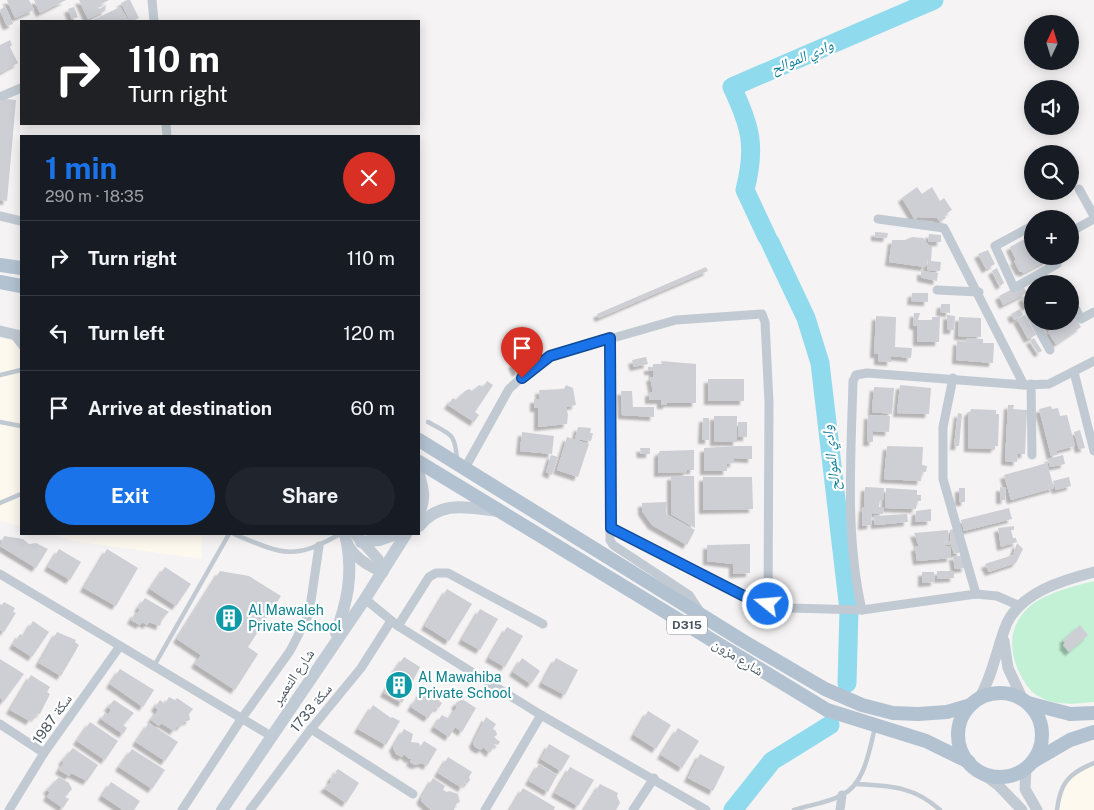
<!DOCTYPE html>
<meta charset="utf-8">
<style>
body{margin:0;font-family:"Public Sans","Noto Naskh Arabic",sans-serif;background:#20242c;color:#f1f3f6;height:100vh;display:flex;flex-direction:column;font-size:19px;white-space:nowrap}
*{box-sizing:border-box;margin:0}
p{font-size:16px;color:#9ea1a6}
.icon{flex:none;width:28px;height:28px;fill:none;stroke:currentColor;stroke-width:2;stroke-linecap:round;stroke-linejoin:round}
.map{position:relative;flex:1;overflow:hidden}
.details{position:absolute;left:20px;top:135px;width:400px;height:400px;display:flex;flex-direction:column;background:#171b24;border-radius:0px;box-shadow:0 2px 12px #0003}
.details>*{flex:none}
.banner{position:absolute;left:20px;top:20px;width:400px;height:105px;border-radius:0px;box-shadow:0 2px 12px #0003;background:#202124;color:#fff;overflow:hidden}
.needle{width:32px;rotate:4deg}
.controls{position:absolute;left:1024px;top:15px;display:grid;gap:10px}
.controls a{display:grid;place-items:center;width:55px;height:55px;border-radius:50%;background:#171b24;box-shadow:0 2px 12px #0003;font-size:25px}
.pin{position:absolute;display:grid;place-items:center;width:42px;height:42px;color:#fff;margin:-51px -21px;border-radius:50% 50% 50% 0;rotate:-45deg;box-shadow:0 0 5px #0007}
.pin .icon{rotate:45deg}
.me{position:absolute;width:55px;margin:-28px;rotate:287deg;stroke-linejoin:round;filter:drop-shadow(0 0 4px #0008)}
.turn{display:flex;align-items:center;gap:18px;height:105px;padding:0 25px;font-size:22px}
.turn .icon{width:65px;height:65px;stroke-width:2.5}
.turn b{display:block;font-size:35px;line-height:42px}
.round{display:grid;place-items:center;flex:none;width:52px;height:52px;border-radius:26px;background:#20242c}
.headline{display:flex;align-items:center;justify-content:space-between;height:85px;padding:0 25px}
h1{font-size:30px;font-weight:700;line-height:38px;color:#1a73e8}
.cta{display:flex;gap:10px;margin-top:auto;padding:10px 25px}
.cta a{flex:1;height:58px;border-radius:30px;background:#1a73e8;color:#fff;font-size:20px;font-weight:700;line-height:58px;text-align:center}
.cta a+a{background:#20242c;color:#f1f3f6}
ul{padding:0;list-style:none}
li{display:flex;align-items:center;gap:15px;height:75px;padding:0 25px;border-top:1px solid #363941}
li div{flex:1}
li b{display:block;font-size:19px}
li em{font-style:normal}
.map>svg:first-child{display:block}
</style>
<div class="map">
<svg width="1094" height="810" viewBox="0 0 1094 810">
<defs>
<filter id="shadow"><feDropShadow dx="-4" dy="4" stdDeviation="1" flood-color="#0004"/></filter>
</defs>
<rect width="100%" height="100%" fill="#f5f3f3"/>
<g fill="#fdf9ef">
<polygon points="0,338 21,342 21,526 0,521"/>
<polygon points="49,534 202,534 202,559 74,541"/>
<polygon points="1094,763 1094,810 1057,810 1059,796 1067,780"/>
</g>
<path fill="#c3f1d5" d="M1094 581V702C1076 704 1054 706 1038 696 1029 691 1023 680 1019 672 1008 648 1009 625 1030 606 1046 593 1074 586 1094 581Z"/>
<g fill="none" stroke-linecap="round" stroke-linejoin="round">
<g stroke="#90daee" stroke-width="19">
<path d="M767 237 745 190C756 147 751 127 732 87L934 0"/>
<polyline points="770,242 806,318 820,363 849,610 847,683"/>
<polyline points="733,810 772,761 830,725"/>
</g>
</g>
<g fill="#cdcfd5" filter="url(#shadow)">
<polygon points="7,0 29,0 34,10 15,18"/>
<polygon points="34,0 66,0 40,13"/>
<polygon points="79,0 109,0 97,6 99,9 106,5 105,11 88,19"/>
<polygon points="127,0 130,0 139,18 133,21 130,21 121,3"/>
<polygon points="5,6 13,24 7,26 0,10"/>
<polygon points="74,7 78,17 72,19 68,9"/>
<polygon points="120,7 129,21 91,21"/>
<polygon points="10,40 12,45 10,47 18,63 0,73 0,45"/>
<polygon points="6,99 16,100 7,201 0,200 0,102"/>
<polygon points="917,187 922,194 932,187 940,201 944,198 952,210 944,215 946,218 940,222 937,218 918,217 915,220 902,198"/>
<polygon points="875,232 888,233 887,238 875,237"/>
<polygon points="929,234 941,235 941,242 928,242"/>
<polygon points="1032,235 1032,256 1046,256 1048,260 1023,273 1022,271 1020,272 1014,261 1016,260 1010,247"/>
<polygon points="912,237 923,238 929,246 932,246 931,261 941,262 940,271 927,270 928,259 925,267 889,262 892,240 905,240"/>
<polygon points="988,250 995,264 986,269 978,254"/>
<polygon points="706,267 708,271 599,318 597,314"/>
<polygon points="997,268 1004,283 1000,286 992,271"/>
<polygon points="921,271 938,273 937,281 923,278 921,277"/>
<polygon points="1022,284 1027,293 1003,305 999,296"/>
<polygon points="1032,292 1032,303 1026,307 1022,298"/>
<polygon points="912,293 928,293 928,302 911,301"/>
<polygon points="941,304 950,304 950,313 940,312"/>
<polygon points="1020,309 1023,315 1014,320 1011,314"/>
<polygon points="1070,309 1081,327 1056,344 1048,332 1051,330 1046,321 1070,321"/>
<polygon points="914,313 920,313 918,320 932,320 932,317 940,317 939,342 917,342 917,326 913,325"/>
<polygon points="947,315 955,316 954,330 947,330"/>
<polygon points="1025,315 1036,335 1028,339 1017,319"/>
<polygon points="876,316 896,317 895,347 912,348 911,358 891,356 891,362 878,361 878,354 874,354"/>
<polygon points="959,317 981,318 981,337 958,336"/>
<polygon points="966,338 983,339 983,343 994,343 993,363 956,360 957,341 966,342"/>
<polygon points="1034,338 1042,351 1038,353 1030,341"/>
<polygon points="646,357 648,364 634,367 632,360"/>
<polygon points="519,361 523,369 516,373 512,364"/>
<polygon points="661,361 696,364 696,403 667,403 667,405 661,405 661,400 649,400 649,392 653,392 650,377 653,377 653,371 648,371 648,367 653,367 653,364 662,364"/>
<rect x="708" y="379" width="36" height="22"/>
<polygon points="487,381 493,385 475,412 479,415 474,422 448,405 453,398 456,400 465,391 469,389 472,391 479,385 483,387"/>
<polygon points="566,385 573,388 576,405 566,407 568,415 567,424 538,427 538,408 534,408 534,399 540,399 539,390 564,389"/>
<polygon points="900,385 931,388 929,414 897,413"/>
<polygon points="874,387 894,388 892,414 872,412"/>
<polygon points="621,391 632,391 633,407 654,407 654,417 622,415"/>
<polygon points="1008,405 1014,405 1013,409 1027,410 1025,454 1018,454 1017,462 1005,461"/>
<polygon points="1051,406 1052,409 1058,408 1060,416 1067,415 1075,446 1056,451 1057,455 1051,456 1039,409"/>
<polygon points="971,409 996,410 996,414 999,414 998,446 995,446 995,449 968,448 968,412 970,412"/>
<polygon points="958,413 962,414 959,446 954,446"/>
<polygon points="868,415 890,416 889,432 873,431 873,442 867,442"/>
<rect x="714" y="416" width="23" height="26"/>
<polygon points="703,418 709,418 709,440 702,440"/>
<rect x="738" y="422" width="9" height="15"/>
<polygon points="578,427 591,428 590,433 593,433 591,441 575,439"/>
<polygon points="1080,430 1085,448 1079,449 1074,432"/>
<polygon points="522,432 554,436 552,454 520,451"/>
<polygon points="567,437 589,444 578,477 557,470"/>
<polygon points="737,446 752,446 752,459 734,458 734,463 727,464 727,471 704,471 704,448"/>
<polygon points="887,446 923,447 922,465 927,466 926,472 922,472 921,481 884,479"/>
<polygon points="640,448 650,448 650,454 641,454"/>
<polygon points="694,450 694,470 687,470 687,472 658,473 658,454 660,451"/>
<polygon points="551,455 558,457 552,475 546,472"/>
<polygon points="1063,455 1065,464 1050,467 1048,459"/>
<polygon points="1047,463 1054,488 1011,500 1004,475"/>
<polygon points="671,476 694,476 695,528 671,514"/>
<polygon points="703,477 752,477 753,509 703,510"/>
<polygon points="1069,477 1071,486 1056,490 1053,481"/>
<polygon points="865,487 884,488 883,500 879,500 879,507 884,507 883,514 872,513 871,525 862,526 863,507 872,507 864,506"/>
<polygon points="1000,487 1006,488 1005,500 1000,500"/>
<polygon points="886,488 917,490 917,495 921,495 921,501 917,501 916,509 885,508"/>
<rect x="959" y="488" width="6" height="14"/>
<polygon points="667,502 666,514 695,530 687,545 652,525 642,511 642,503"/>
<polygon points="1009,508 1012,519 964,531 961,520"/>
<polygon points="931,509 931,521 915,522 916,511"/>
<polygon points="907,514 908,522 875,525 874,516"/>
<polygon points="1014,526 1014,530 1011,530 1013,538 1016,538 1017,542 1001,547 998,528"/>
<polygon points="956,528 961,552 954,554 951,544 946,545 946,542 950,541 950,530"/>
<polygon points="948,530 949,540 944,541 945,547 950,546 951,558 917,561 915,547 919,546 914,533"/>
<polygon points="4,536 23,539 29,544 36,543 48,549 36,568 0,546"/>
<polygon points="1017,543 1023,549 1016,563 989,572 985,564 1013,555"/>
<polygon points="750,544 750,573 733,574 733,564 707,561 707,545"/>
<polygon points="59,549 81,562 70,580 48,567"/>
<polygon points="107,549 138,568 116,606 84,588"/>
<polygon points="953,556 962,556 966,568 955,569"/>
<polygon points="165,567 191,584 176,606 150,589"/>
<polygon points="220,571 249,576 281,596 248,647 258,654 235,690 195,664 201,655 177,639"/>
<polygon points="937,571 954,571 954,578 937,579"/>
<polygon points="922,572 934,572 935,582 922,583"/>
<polygon points="447,589 472,604 449,641 425,626"/>
<polygon points="145,598 169,612 162,619 160,626 149,622 147,625 142,622 140,625 131,620 135,613 137,614 140,609 138,608"/>
<polygon points="4,602 15,608 13,612 16,613 4,632 0,630 0,604 2,605"/>
<polygon points="480,609 498,619 480,650 462,640"/>
<polygon points="33,621 49,632 32,657 13,645 20,634 24,636"/>
<polygon points="1080,625 1088,635 1069,652 1063,645 1065,643 1063,640"/>
<polygon points="507,627 523,636 505,667 489,658"/>
<polygon points="57,632 76,640 75,642 79,645 61,676 39,663"/>
<polygon points="404,657 420,667 402,703 384,693 393,678 391,676"/>
<polygon points="522,658 540,671 531,684 513,672"/>
<polygon points="556,658 578,670 565,695 542,683"/>
<polygon points="0,659 24,674 4,701 0,698"/>
<polygon points="120,669 154,690 143,707 110,684"/>
<polygon points="31,675 50,687 47,692 50,694 40,714 38,713 35,718 33,716 30,721 10,710"/>
<polygon points="436,688 444,693 439,701 442,703 439,708 436,707 428,718 411,707 416,699 417,700 422,691 426,694 430,691 433,692"/>
<polygon points="169,697 175,700 177,698 193,709 189,714 190,720 184,722 180,727 177,726 174,731 161,723 159,726 151,720 158,710 155,707 160,700 165,704"/>
<polygon points="462,699 476,708 462,732 455,727 449,737 434,727 442,715 449,719 457,707 455,705 457,702"/>
<polygon points="114,700 134,713 123,725 127,728 123,734 101,719 105,713 108,715 111,710 108,707"/>
<polygon points="373,705 391,718 392,717 400,721 386,745 358,729"/>
<polygon points="648,711 671,725 656,749 634,735"/>
<polygon points="486,717 496,724 493,729 496,731 497,735 494,737 500,742 498,745 495,744 490,753 483,747 481,750 475,747 473,743"/>
<polygon points="90,722 118,741 105,760 77,741"/>
<polygon points="149,723 178,742 165,761 136,742"/>
<polygon points="678,728 699,741 682,768 661,755"/>
<polygon points="404,729 413,734 411,742 419,743 420,747 424,741 437,749 427,766 422,763 415,765 410,762 412,758 409,759 404,754 402,757 396,754 393,747"/>
<polygon points="549,744 570,756 561,771 541,759"/>
<polygon points="73,748 98,765 87,781 71,773 69,776 59,770 64,762 62,761"/>
<polygon points="132,749 165,770 152,789 119,767"/>
<polygon points="700,754 725,767 713,791 688,778"/>
<polygon points="448,757 472,772 469,777 470,780 467,784 465,782 462,788 438,773"/>
<polygon points="539,764 557,775 548,792 529,781"/>
<polygon points="570,767 594,780 578,806 555,793"/>
<polygon points="338,769 359,783 346,803 324,788 330,783 332,776 337,773 335,772"/>
<polygon points="59,777 69,783 72,789 65,797 69,799 63,808 47,797 50,792 47,790"/>
<polygon points="433,778 445,786 443,790 447,792 449,791 458,794 460,802 456,804 454,810 431,810 421,801 421,798"/>
<polygon points="111,782 140,801 134,810 123,810 102,796"/>
<polygon points="600,784 618,793 617,796 620,803 616,810 584,810"/>
<polygon points="523,788 555,807 554,810 510,810"/>
</g>
<g fill="none" stroke-linecap="round" stroke-linejoin="round">
<g stroke="#c1cad2" stroke-width="4.5">
<polyline points="14,338 21,347"/>
<polyline points="0,375 21,370"/>
<polyline points="0,422 21,426"/>
<path d="M428 422C451 435 455 432 457 460"/>
<polyline points="0,503 21,494"/>
<path d="M234 534C282 554 293 561 340 534"/>
<polyline points="154,666 229,534"/>
<path d="M856 784C890 786 914 786 940 810"/>
<path d="M794 810C809 805 828 803 842 795 865 784 869 750 875 728"/>
<path d="M1057 810C1060 783 1069 773 1094 763"/>
</g>
<g stroke="#c1cad2" stroke-width="9">
<polyline points="152,0 154,21"/>
<polyline points="0,97 21,88"/>
<polyline points="166,124 167,136"/>
<polyline points="1079,189 1094,216"/>
<polyline points="0,216 21,221"/>
<polyline points="878,219 944,228 1024,385"/>
<polyline points="1032,226 995,246 1014,288 1057,264 1053,256"/>
<polyline points="1070,232 1094,219"/>
<polyline points="937,290 979,292"/>
<polyline points="1070,298 1081,319 1094,312"/>
<polyline points="1032,312 1030,313 1032,318"/>
<polyline points="1034,321 1050,350"/>
<polyline points="610,338 610,540 613,545 689,595 701,613"/>
<polyline points="1074,372 1094,451"/>
<polyline points="953,378 943,427 943,479 976,594"/>
<polyline points="1031,384 1032,455"/>
<polyline points="465,468 509,389 534,366 550,356 676,320 762,314 765,322 769,403 768,603"/>
<polyline points="611,528 744,596 768,603 791,608 862,610 976,594 997,596 1020,606"/>
<polyline points="0,574 271,736"/>
<polyline points="365,599 398,626 541,715 706,810"/>
<path d="M862 610C845 536 851 457 853 381L856 375 867 373 1024 385 1049 384 1094 361"/>
<polyline points="398,626 429,577 436,573 448,573 543,624"/>
<polyline points="0,724 44,753"/>
<polyline points="311,729 413,794"/>
<polyline points="9,810 44,753 120,646"/>
<polyline points="182,810 242,718 290,651 309,614 319,546"/>
<polyline points="250,810 311,729 361,668 391,621"/>
<polyline points="485,810 541,715"/>
<polyline points="633,810 654,778"/>
<polyline points="840,810 842,795"/>
</g>
<g stroke="#c1cad2" stroke-width="11">
<polyline points="0,331 21,336"/>
<path d="M344 534C348 553 365 565 383 572"/>
<polyline points="355,534 378,559 383,572"/>
<polyline points="1004,641 1008,668 1023,700"/>
<path d="M979 699C994 673 996 649 1007 623 1022 592 1063 580 1094 572"/>
<polyline points="1026,768 1025,789 1037,810"/>
<polyline points="979,771 998,785 1022,810"/>
</g>
<g stroke="#c1cbd6" stroke-width="12">
<path d="M419 475C423 488 426 500 419 512"/>
<path d="M419 526C442 499 468 508 499 511"/>
<polyline points="361,542 379,540 396,534"/>
<path d="M336 633C347 602 353 576 347 543"/>
<polyline points="222,810 365,599 406,534"/>
</g>
<g stroke="#b3c2d1" stroke-width="14">
<polyline points="0,265 21,268"/>
<polyline points="0,282 21,286"/>
<polyline points="419,440 743,641 825,689 862,705 893,713 918,714 947,712 971,705"/>
<polyline points="419,462 827,710 926,741 969,762"/>
<circle cx="1000" cy="735" r="42"/>
<polyline points="1028,703 1070,714 1094,713"/>
<polyline points="1034,761 1070,740 1094,732"/>
</g>
</g>
<g fill="none" stroke-linecap="round" stroke-linejoin="round">
<g stroke="#114b97" stroke-width="12">
<polyline id="route" points="522,378 550,356 610,338 611,528 744,596 768,604"/>
</g>
<use href="#route" stroke="#1a73e8" stroke-width="9"/>
</g>
<defs>
<g id="building-disc" transform="scale(1.4375)"><circle r="9.5" fill="#0f9aa8" stroke="#fff"/><path d="M-4-6H4V6H1V3H-1V6H-4ZM-2.5-4.3h1.7v1.8h-1.7ZM.8-4.3h1.7v1.8H.8ZM-2.5-1h1.7V.8h-1.7ZM.8-1h1.7V.8H.8Z" fill="#fff"/></g>
</defs>
<g fill-rule="evenodd">
<use href="#building-disc" x="229" y="618"/>
<use href="#building-disc" x="399" y="685"/>
</g>
<g text-anchor="middle" stroke-width="4.5" stroke-linejoin="round" paint-order="stroke">
<rect fill="#fff" stroke="#808990" stroke-width="1" x="667" y="615.5" width="40" height="19" rx="4"/>
<g font-size="12" font-weight="bold" fill="#4a5661">
<text x="687" y="629">D315</text>
</g>
<g font-size="14" fill="#0d838f" stroke="#fff" text-anchor="start">
<text x="248" y="615">Al Mawaleh<tspan x="248" dy="16">Private School</tspan></text>
<text x="418" y="682">Al Mawahiba<tspan x="418" dy="16">Private School</tspan></text>
</g>
<g font-size="14" fill="#4a5661" stroke="#fff">
<text transform="translate(738 657) rotate(32)" y="5">شارع مزون</text>
<text transform="translate(293 677) rotate(-56)" y="5">شارع التعمير</text>
<text transform="translate(311 708) rotate(-51)" y="5">سكة 1733</text>
<text transform="translate(52 719) rotate(-55)" y="5">سكة 1987</text>
</g>
<g font-size="15" font-style="italic" fill="#0c7c9b" stroke="#fff">
<text transform="translate(802 57) rotate(-23)" y="5">وادي الموالح</text>
<text transform="translate(831 458) rotate(-97)" y="5">وادي الموالح</text>
</g>
</g>
</svg>
<div class="controls">
<a><svg class="needle" viewBox="-14 -14 28 28"><path d="M0-13l5 13h-10z" fill="#e53935"/><path d="M0 13l5-13h-10z" fill="#9ea1a6"/></svg></a>
<a><svg class="icon" aria-label="sound" viewBox="0 0 24 24"><path d="M4 9h4l5-4v14l-5-4H4zM17 9q2 3 0 6"/></svg></a>
<a><svg class="icon" aria-label="search" viewBox="0 0 24 24"><circle cx="10" cy="10" r="6"/><path d="M15 15l6 6"/></svg></a>
<a>+</a>
<a>−</a>
</div>
<div class="pin" style="left:522px;top:378px;background:#d93025"><svg class="icon" aria-label="arrive" viewBox="0 0 24 24"><path d="M6 21V4h12l-3 4 3 4H6"/></svg></div>
<svg class="me" style="left:768px;top:604px" viewBox="-20 -20 40 40"><circle r="17" fill="#1a73e8" stroke="#fff" stroke-width="3"/><path d="M0-11L8 9 0 5-8 9z" fill="#fff"/></svg>
<div class="banner">
<div class="turn"><svg class="icon" aria-label="right" viewBox="0 0 24 24"><path d="M7 20v-9h11M14 6l5 5-5 5"/></svg><div><b>110 m</b>Turn right</div></div>
</div>
<section class="details">
<div class="headline"><div><h1>1 min</h1><p>290 m · 18:35</p></div><a class="round" style="background:#d93025;color:#fff"><svg class="icon" aria-label="close" viewBox="0 0 24 24"><path d="M6 6l12 12M18 6L6 18"/></svg></a></div>
<ul>
<li><svg class="icon" aria-label="right" viewBox="0 0 24 24"><path d="M7 20v-9h11M14 6l5 5-5 5"/></svg><div><b>Turn right</b></div><em>110 m</em></li>
<li><svg class="icon" aria-label="left" viewBox="0 0 24 24"><path d="M17 20v-9H6M10 6l-5 5 5 5"/></svg><div><b>Turn left</b></div><em>120 m</em></li>
<li><svg class="icon" aria-label="arrive" viewBox="0 0 24 24"><path d="M6 21V4h12l-3 4 3 4H6"/></svg><div><b>Arrive at destination</b></div><em>60 m</em></li>
</ul>
<div class="cta"><a>Exit</a><a>Share</a></div>
</section>
</div>
